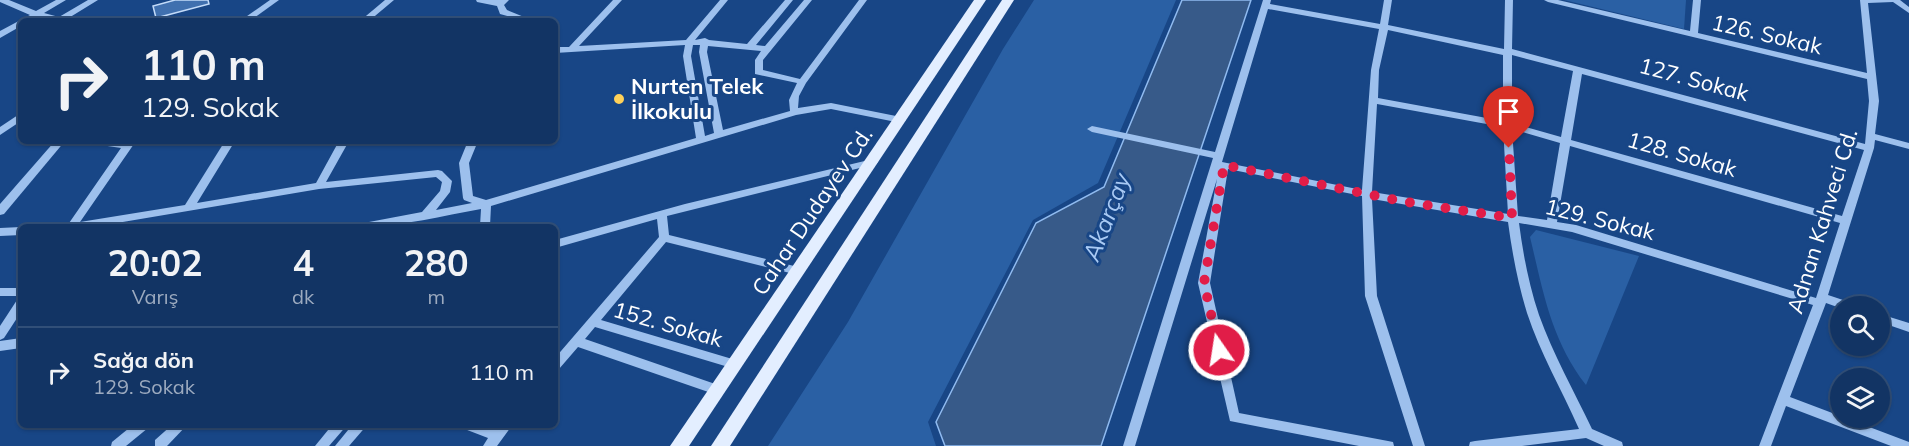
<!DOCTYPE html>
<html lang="tr">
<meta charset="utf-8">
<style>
body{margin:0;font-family:Mulish,sans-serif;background:#1f3f6d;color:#f1f3f6;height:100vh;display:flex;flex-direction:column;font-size:22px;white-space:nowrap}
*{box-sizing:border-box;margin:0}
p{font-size:20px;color:#9caabf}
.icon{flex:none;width:33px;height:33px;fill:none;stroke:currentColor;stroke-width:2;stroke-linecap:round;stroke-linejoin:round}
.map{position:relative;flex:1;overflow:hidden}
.drawer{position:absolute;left:18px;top:224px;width:540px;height:204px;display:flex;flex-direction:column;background:#123464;border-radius:9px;box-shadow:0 2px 4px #0004,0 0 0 2px #314f78}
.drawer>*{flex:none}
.top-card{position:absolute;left:18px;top:18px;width:540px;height:126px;border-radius:9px;box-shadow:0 2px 4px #0004,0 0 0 2px #314f78;background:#123464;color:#f1f3f6;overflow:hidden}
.fabs{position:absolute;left:1830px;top:296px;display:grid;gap:12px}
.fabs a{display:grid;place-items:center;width:60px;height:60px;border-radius:50%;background:#123464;box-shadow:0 2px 4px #0004,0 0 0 2px #314f78;font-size:30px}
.pin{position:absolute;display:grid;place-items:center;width:51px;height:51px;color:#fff;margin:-62px -26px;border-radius:50% 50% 50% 0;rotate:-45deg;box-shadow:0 0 6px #0007}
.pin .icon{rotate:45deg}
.me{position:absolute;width:66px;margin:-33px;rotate:347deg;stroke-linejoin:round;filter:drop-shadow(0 0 4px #0008)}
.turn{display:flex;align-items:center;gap:21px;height:126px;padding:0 24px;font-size:27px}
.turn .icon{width:78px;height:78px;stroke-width:2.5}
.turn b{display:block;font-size:42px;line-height:51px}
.eta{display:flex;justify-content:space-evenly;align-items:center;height:102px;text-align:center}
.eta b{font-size:36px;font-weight:700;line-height:42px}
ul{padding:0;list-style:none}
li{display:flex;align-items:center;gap:18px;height:90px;padding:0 24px;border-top:2px solid #314f78}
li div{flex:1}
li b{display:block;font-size:22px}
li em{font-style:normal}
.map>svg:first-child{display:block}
</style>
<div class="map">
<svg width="1909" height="446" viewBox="0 0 1909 446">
<rect width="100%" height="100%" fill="#184686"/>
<g fill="#2a60a4">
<polygon points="1034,0 1176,0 1098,183 1033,220 928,422 936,446 768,446 848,322 1003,49"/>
<polygon points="1564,0 1686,0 1684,29"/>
<path d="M1536 230 1639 256 1586 385C1551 340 1543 291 1530 237Z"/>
</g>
<polygon fill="#375a89" stroke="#90bbf0" stroke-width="1.5" points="1182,0 1251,0 1101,446 945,446 936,422 1036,223 1104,187"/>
<polygon fill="#4070af" stroke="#c3dbf9" stroke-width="1.5" points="175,0 208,0 209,4 156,18 153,6"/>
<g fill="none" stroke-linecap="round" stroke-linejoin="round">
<g fill="#9dc0ed" fill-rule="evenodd">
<polygon points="0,0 9,0 36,11 56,0 66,0 44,13 59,17 88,0 98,0 67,19 69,21 55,21 38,17 31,21 21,21 21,26 0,38 0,31 30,15 0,2"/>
<polygon points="270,0 279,0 250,21 240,21"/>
<polygon points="385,0 394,0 369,21 360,21"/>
<polygon points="476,0 509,0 504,5 507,10 524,17 521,21 512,21 514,18 500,14 497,6 477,2"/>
<path d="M613 0H622L579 46 686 40 720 0H728L695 40 705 38 709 40 747 44 785 0H793L756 45 765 46 804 0H812L763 60V70L800 79 859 0H867L806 83 799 96 798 108 831 103 901 117 906 120 901 123 831 109 796 115 491 206 490 226H480L481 209C442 216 404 226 364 226L365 223 369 222 422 212 440 191 442 182 436 177 319 189 99 226H67L121 148 94 144 89 141H136L80 222 185 205 225 141H235L197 203 316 183 339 141H349L326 182 438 170 442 171 452 181 450 192 436 210 472 203 464 200 463 198 459 163 468 141H478L469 163 473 196 486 200 696 138 683 56 685 45 555 53V47H569ZM693 45H700L699 52 714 133 705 136 691 56ZM708 46 761 51 755 60V74L797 83 789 100 790 111 723 130 707 52Z"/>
<path d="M1263 0H1271L1270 4 1380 24 1384 0H1392L1388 25 1504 49 1505 0H1513L1512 49 1865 144 1869 101 1867 79 1548 2 1544 0H1558L1690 31 1693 0H1701L1698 33 1867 73 1860 0H1900L1909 7V13L1893 2 1868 3 1879 101 1875 134 1909 143V149L1875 140 1874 148 1828 295 1852 303 1854 306H1840V308L1826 303 1790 397 1909 442V446H1891L1786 406 1771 446H1759L1813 305 1572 232 1519 223C1523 254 1529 285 1539 315 1553 354 1574 391 1592 429L1622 442 1623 446H1604L1586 438 1522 446H1469L1470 442 1475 441 1579 429C1562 390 1540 353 1527 313 1518 284 1512 252 1508 222L1372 199 1377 296 1425 446H1413L1365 296 1362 196 1228 169 1210 283 1239 413 1388 441 1393 442 1394 446H1359L1230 421 1198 283 1217 179 1135 446H1123L1213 158 1092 132 1087 129 1092 126 1215 152ZM1268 9 1379 29 1371 70 1362 190 1222 162ZM1388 30 1503 55V121L1378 98 1379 70ZM1512 55 1573 71 1561 137 1512 123ZM1582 74 1864 150 1842 216 1571 140ZM1377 104 1503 127 1508 214 1372 192ZM1512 129 1560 143 1547 220 1518 216ZM1570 146 1840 223 1816 298 1576 225 1557 222Z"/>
<polygon points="21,113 21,121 0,135 0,127"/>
<polygon points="55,141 65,141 4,214 0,215 0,204"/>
<polygon points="873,159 878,162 876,164 667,216 669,235 798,267 802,268 804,271 802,274 798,275 666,242 601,320 739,361 741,364 739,367 735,369 595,327 585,339 721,386 723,390 721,394 717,395 578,347 559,369 555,371 555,358 659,237 657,219 555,248 555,240 685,204"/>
<polygon points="21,227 21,235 0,236 0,228"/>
<rect x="0" y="288" width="21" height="8"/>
<polygon points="21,299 21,312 4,338 0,340 0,326 17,300"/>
<polygon points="1880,314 1909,323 1909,332 1880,322"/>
<polygon points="21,338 21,348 0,351 0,341"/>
<polygon points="134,424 150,424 148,428 126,446 111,446 112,442"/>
<polygon points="173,424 188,424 167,446 155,446 155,440"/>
<polygon points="333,424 348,424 329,446 315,446"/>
<polygon points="353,424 368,424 349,446 335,446"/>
<polygon points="460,424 481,424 495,430 499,424 513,424 497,446 483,446 488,438 462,428"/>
</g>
<g fill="#e3eeff" fill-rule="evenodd">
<polygon points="974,0 986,0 689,446 670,446"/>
<polygon points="1002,0 1014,0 730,446 711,446"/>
</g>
</g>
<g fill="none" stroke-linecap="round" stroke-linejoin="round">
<polyline stroke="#e11d48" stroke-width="10" stroke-dasharray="0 18" points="1219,350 1204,283 1224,165 1406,202 1512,218 1509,148"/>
</g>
<circle fill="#ffd159" stroke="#184686" stroke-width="2" cx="619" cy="99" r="6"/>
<g text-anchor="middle" stroke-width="6" stroke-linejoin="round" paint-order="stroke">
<g font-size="22" fill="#fff" stroke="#184686">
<text transform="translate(1767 34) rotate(13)" y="8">126. Sokak</text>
<text transform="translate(1694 79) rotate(15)" y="8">127. Sokak</text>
<text transform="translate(1682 154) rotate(16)" y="8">128. Sokak</text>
<text transform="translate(812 211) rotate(-56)" y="8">Cahar Dudayev Cd.</text>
<text transform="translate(1600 219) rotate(14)" y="8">129. Sokak</text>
<text transform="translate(1822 221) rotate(-73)" y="8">Adnan Kahveci Cd.</text>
<text transform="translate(668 324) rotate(16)" y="8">152. Sokak</text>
</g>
<g font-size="22" font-weight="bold" fill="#fff" stroke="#184686" text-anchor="start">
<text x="631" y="94">Nurten Telek<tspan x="631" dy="25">İlkokulu</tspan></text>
</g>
<g font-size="24" font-style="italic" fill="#a9caf4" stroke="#184686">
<text transform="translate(1107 217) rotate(-69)" y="8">Akarçay</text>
</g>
</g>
</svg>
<div class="fabs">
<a><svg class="icon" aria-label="search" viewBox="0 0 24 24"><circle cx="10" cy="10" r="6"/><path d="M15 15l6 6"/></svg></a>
<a><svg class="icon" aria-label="layers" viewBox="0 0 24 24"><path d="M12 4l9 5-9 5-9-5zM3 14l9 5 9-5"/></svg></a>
</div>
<div class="pin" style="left:1509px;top:148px;background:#d93025"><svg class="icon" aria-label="arrive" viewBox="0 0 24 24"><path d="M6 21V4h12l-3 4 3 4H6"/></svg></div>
<svg class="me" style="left:1219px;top:350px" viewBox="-20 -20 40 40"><circle r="17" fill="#e11d48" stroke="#fff" stroke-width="3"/><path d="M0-11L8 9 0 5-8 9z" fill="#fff"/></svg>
<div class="top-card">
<div class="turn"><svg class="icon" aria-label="right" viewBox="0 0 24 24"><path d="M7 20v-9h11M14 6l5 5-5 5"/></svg><div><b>110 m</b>129. Sokak</div></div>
</div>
<section class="drawer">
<div class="eta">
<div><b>20:02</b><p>Varış</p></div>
<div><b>4</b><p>dk</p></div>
<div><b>280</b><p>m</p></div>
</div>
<ul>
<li><svg class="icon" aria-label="right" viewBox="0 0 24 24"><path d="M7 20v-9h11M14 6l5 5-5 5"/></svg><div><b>Sağa dön</b><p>129. Sokak</p></div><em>110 m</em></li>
</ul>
</section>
</div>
